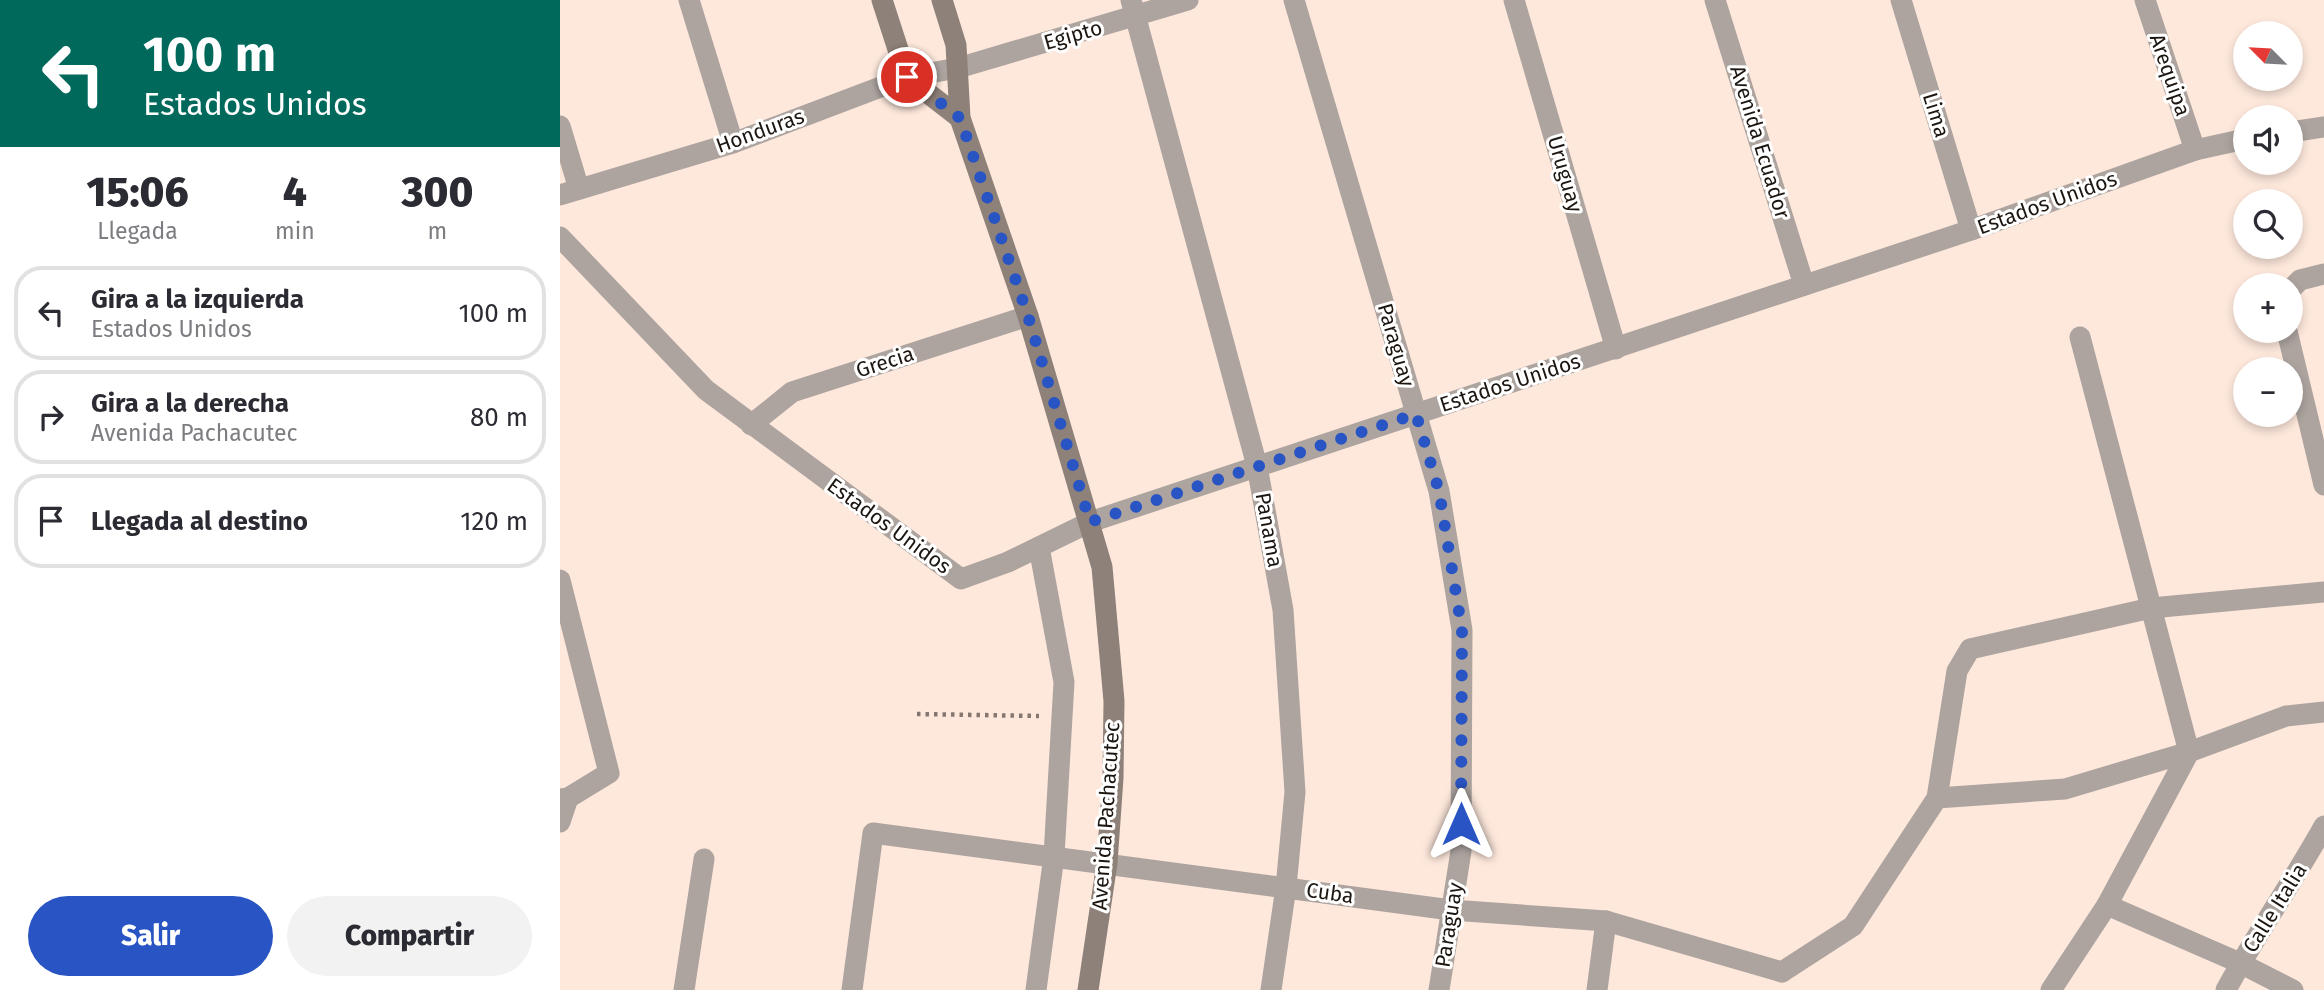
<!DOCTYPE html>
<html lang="es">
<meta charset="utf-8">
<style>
body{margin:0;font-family:"Fira Sans",sans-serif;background:#f2f2f3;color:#2b2b33;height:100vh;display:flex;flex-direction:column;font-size:26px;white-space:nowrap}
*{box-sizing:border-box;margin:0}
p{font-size:23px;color:#7c7c81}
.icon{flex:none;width:38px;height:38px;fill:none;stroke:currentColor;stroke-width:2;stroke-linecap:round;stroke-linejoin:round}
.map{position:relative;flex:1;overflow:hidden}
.side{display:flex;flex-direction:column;background:#fff;width:560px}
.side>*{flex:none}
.top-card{background:#00695c;color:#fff;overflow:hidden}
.needle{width:46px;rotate:294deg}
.fabs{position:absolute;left:1673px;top:21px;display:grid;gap:14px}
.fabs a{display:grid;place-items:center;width:70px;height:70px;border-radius:50%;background:#fff;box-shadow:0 4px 10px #0003;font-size:35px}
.pin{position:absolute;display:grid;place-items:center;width:60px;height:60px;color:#fff;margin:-30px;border:4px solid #fff;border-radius:50%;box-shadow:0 2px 7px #0007}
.me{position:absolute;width:77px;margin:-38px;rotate:0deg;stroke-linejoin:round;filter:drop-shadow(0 0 5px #0008)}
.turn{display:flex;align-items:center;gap:24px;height:147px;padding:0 28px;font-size:32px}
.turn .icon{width:91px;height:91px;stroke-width:2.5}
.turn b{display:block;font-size:49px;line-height:60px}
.eta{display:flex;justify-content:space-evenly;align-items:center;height:119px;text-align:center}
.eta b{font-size:42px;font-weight:800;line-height:49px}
.button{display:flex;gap:14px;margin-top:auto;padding:14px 28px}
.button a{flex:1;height:80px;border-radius:42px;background:#2954c3;color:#fff;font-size:28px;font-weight:800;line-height:80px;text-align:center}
.button a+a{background:#f2f2f3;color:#2b2b33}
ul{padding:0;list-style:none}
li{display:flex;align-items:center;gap:21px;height:94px;margin:0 14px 10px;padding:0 14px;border:4px solid #e1e1e2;border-radius:28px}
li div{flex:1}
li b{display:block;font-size:26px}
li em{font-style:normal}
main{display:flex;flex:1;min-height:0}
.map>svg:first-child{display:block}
</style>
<main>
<section class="side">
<div class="top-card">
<div class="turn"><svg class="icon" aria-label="left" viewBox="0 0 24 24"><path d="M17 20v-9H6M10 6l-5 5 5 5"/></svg><div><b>100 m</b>Estados Unidos</div></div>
</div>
<div class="eta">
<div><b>15:06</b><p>Llegada</p></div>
<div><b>4</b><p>min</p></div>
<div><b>300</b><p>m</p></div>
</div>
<ul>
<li><svg class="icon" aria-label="left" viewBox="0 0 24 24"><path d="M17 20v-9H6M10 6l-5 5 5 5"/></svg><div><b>Gira a la izquierda</b><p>Estados Unidos</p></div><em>100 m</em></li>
<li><svg class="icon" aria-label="right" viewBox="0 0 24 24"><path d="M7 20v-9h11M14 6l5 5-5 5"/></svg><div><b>Gira a la derecha</b><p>Avenida Pachacutec</p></div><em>80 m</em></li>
<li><svg class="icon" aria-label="arrive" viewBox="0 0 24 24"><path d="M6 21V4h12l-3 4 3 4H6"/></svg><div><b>Llegada al destino</b></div><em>120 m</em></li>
</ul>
<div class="button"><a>Salir</a><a>Compartir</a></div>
</section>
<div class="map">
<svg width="1764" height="990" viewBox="0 0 1764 990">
<rect width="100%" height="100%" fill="#fee8dc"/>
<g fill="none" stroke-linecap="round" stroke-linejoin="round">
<polyline stroke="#85776f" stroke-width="4.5" stroke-dasharray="3.5 5" stroke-linecap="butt" points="357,714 479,716"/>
<g stroke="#ada49f" stroke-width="21">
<polyline points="129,0 173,143"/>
<polyline points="571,0 697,466 723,610 735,792 726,887 711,990"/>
<polyline points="734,0 879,491 902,630 901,851 879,990"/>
<polyline points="954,0 1056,349"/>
<polyline points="1155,0 1244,285"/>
<polyline points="1341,0 1411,230"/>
<polyline points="1585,0 1635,150"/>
<polyline points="0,126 19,189"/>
<polyline points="1731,132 1764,127"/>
<polyline points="0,195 173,143 347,77 398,68 628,0"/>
<polyline points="0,237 146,390 401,579 448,562 530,522 1411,230 1635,150 1685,139"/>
<polyline points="1731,289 1740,280 1764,274"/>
<polyline points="1727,331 1764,485"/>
<polyline points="191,425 232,392 468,316"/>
<polyline points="0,580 49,773 8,798 0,799"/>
<polyline points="1377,798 1505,789 1629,752 1726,716 1764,712"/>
<polyline points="0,822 8,798"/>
<polyline points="1547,905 1680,963 1733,990"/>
<polyline points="1222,972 1293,926 1377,798 1397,671 1410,649 1591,608 1764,592"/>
<polyline points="124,990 144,859"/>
<polyline points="292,990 313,833 891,910 1046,921 1222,972"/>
<polyline points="476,990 494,856 504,682 479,547"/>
<polyline points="1037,990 1046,921"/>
<polyline points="1491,990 1547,905 1629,752 1520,337"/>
<path d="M1666 990C1696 934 1733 882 1764 826"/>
</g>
<g stroke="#8e8179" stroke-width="21">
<polyline points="322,0 347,77 400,118"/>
<polyline points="382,0 396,45 400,118 468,316 542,567 554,701 553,778 547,863 528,990"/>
</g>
</g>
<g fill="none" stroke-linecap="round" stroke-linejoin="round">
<polyline stroke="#2954c3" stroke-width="12" stroke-dasharray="0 21.6" points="347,77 400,118 468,316 530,522 856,414 879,491 902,630 901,824"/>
</g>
<g text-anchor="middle" stroke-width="6" stroke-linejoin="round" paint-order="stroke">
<g font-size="21" fill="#1c1510" stroke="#fff">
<text transform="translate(513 35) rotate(-16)" y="7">Egipto</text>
<text transform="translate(1610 75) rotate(71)" y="7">Arequipa</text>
<text transform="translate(1376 115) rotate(73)" y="7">Lima</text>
<text transform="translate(200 131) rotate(-20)" y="7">Honduras</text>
<text transform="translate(1200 142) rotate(73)" y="7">Avenida Ecuador</text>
<text transform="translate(1005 174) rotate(74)" y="7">Uruguay</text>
<text transform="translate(1487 203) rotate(-20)" y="7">Estados Unidos</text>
<text transform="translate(836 345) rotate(74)" y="7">Paraguay</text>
<text transform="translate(325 362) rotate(-18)" y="7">Grecia</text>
<text transform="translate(950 383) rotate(-18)" y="7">Estados Unidos</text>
<text transform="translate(329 526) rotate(36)" y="7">Estados Unidos</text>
<text transform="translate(709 530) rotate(80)" y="7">Panama</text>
<text transform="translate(546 816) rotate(-86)" y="7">Avenida Pachacutec</text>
<text transform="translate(770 893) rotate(8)" y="7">Cuba</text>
<text transform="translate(1715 908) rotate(-58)" y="7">Calle Italia</text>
<text transform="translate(889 925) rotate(-81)" y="7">Paraguay</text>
</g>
</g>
</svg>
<div class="fabs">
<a><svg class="needle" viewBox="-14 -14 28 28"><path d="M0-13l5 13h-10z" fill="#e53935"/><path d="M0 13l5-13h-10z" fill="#7c7c81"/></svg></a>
<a><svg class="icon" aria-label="sound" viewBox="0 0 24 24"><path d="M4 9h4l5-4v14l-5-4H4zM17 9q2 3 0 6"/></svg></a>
<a><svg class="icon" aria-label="search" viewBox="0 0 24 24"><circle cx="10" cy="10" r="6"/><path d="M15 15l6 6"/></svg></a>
<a>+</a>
<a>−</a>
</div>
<div class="pin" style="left:347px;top:77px;background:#d93025"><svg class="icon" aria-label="arrive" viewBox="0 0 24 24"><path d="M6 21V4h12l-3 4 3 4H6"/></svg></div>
<svg class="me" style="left:901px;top:824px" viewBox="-20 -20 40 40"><path d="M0-17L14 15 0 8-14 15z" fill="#2954c3" stroke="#fff" stroke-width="4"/></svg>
</div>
</main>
